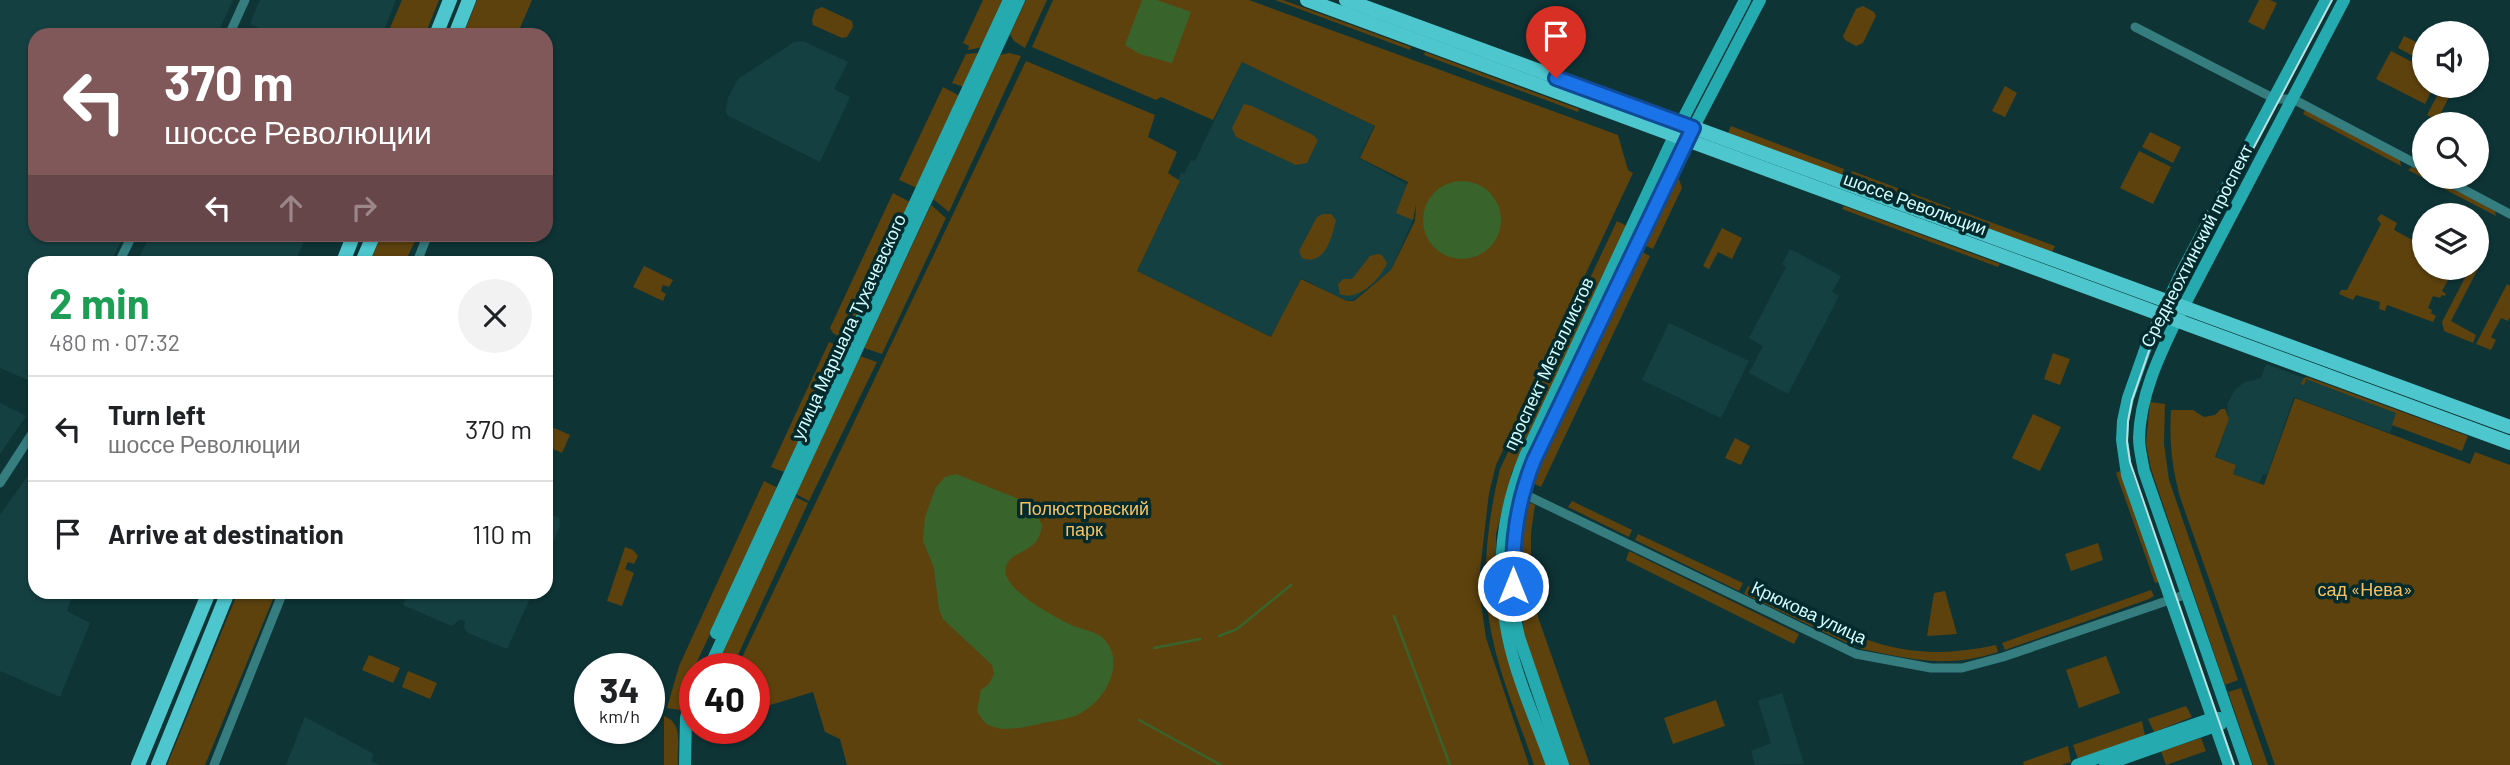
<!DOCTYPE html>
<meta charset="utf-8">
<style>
body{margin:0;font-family:Barlow,sans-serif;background:#f2f2f2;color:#202124;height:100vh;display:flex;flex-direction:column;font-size:26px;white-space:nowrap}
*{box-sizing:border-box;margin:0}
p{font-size:23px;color:#757577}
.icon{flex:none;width:38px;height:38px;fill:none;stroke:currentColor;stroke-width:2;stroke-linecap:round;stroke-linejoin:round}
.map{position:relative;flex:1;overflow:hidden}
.sheet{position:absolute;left:28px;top:256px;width:525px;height:343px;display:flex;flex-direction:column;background:#fff;border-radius:21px;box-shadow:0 2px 5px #0004}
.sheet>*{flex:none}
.hud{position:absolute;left:28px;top:28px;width:525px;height:214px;border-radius:21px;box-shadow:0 2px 5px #0004;background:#80585a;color:#fff;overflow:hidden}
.tools{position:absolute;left:2412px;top:21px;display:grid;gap:14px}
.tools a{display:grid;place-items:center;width:77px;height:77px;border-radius:50%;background:#fff;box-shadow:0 2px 5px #0004;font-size:35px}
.speed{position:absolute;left:574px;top:653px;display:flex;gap:14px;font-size:35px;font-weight:700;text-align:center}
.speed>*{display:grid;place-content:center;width:91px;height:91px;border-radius:50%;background:#fff;box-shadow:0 2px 5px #0004;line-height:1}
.speed small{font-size:18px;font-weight:400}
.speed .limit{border:10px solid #d22;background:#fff;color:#111}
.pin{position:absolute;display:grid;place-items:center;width:60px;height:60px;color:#fff;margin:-72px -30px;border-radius:50% 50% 50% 0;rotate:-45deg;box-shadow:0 0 7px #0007}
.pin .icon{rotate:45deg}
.me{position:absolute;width:77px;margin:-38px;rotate:0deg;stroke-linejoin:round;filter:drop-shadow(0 0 5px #0008)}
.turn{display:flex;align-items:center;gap:24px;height:147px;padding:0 21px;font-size:32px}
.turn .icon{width:91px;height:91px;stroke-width:2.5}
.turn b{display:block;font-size:49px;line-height:60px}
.lanes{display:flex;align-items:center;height:66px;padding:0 21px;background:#0003;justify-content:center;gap:35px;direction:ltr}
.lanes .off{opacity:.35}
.round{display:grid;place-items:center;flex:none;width:74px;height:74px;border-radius:37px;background:#f2f2f2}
.summary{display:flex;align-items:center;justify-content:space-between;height:119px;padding:0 21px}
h1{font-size:42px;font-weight:700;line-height:52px;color:#1e9e55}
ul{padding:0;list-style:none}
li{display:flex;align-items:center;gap:21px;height:105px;padding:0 21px;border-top:2px solid #e0e0e0}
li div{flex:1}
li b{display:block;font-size:26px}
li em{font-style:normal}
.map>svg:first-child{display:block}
</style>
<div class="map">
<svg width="2510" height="765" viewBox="0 0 2510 765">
<rect width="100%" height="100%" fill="#0e3436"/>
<g fill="#154042">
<polygon points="0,0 233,0 217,35 35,35 35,234 124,235 111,262 35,262 35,383 0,368"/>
<polygon points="260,0 396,0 382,35 275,35 250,24"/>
<polygon points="803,41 848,62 834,89 850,97 820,162 727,115 726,111 728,98 738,79 794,42"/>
<polygon points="1242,62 1374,126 1359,158 1416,189 1413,220 1391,270 1353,300 1347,301 1301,278 1272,337 1137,271 1180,182 1178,180 1181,173 1184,174 1191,160 1195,161"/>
<polygon points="150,235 150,234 307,235 295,262 137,262"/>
<polygon points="1790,249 1841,276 1832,292 1839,296 1788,394 1749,373 1763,346 1749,338 1786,267 1782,264"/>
<polygon points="1669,323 1749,361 1721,418 1642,380"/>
<polygon points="2266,364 2398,412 2390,433 2294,397 2267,475 2263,474 2259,483 2233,474 2236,465 2216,457 2229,419 2227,405 2234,391 2243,383 2261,378"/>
<polygon points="0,403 26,416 0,454"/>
<polygon points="32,470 35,471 35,592 74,592 67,611 90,623 60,697 0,671 0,515"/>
<polygon points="546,512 559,518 560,526 546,560"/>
<polygon points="409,592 533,592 507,649 468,633 464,628 465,621 459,620 452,626 403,605"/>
<polygon points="1782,693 1804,764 1755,765 1751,751 1771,743 1758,701"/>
<polygon points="305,717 374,754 371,761 380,765 286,765"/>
</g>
<g fill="#5d420e">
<polygon points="402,0 439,0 425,35 387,35"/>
<polygon points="477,0 532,0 517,35 463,35"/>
<polygon points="983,0 1004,0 983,47 968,50 969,46 963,43"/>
<polygon points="1026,0 1047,0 1025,48 1014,41 1010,34"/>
<polygon points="1053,0 1249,0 1618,135 1628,170 1633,173 1496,465 1489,493 1480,570 1481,603 1486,638 1529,765 847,765 840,739 825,732 813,692 754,710 754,668 737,668 1026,61 1155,115 1148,137 1177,152 1168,173 1180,181 1137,271 1271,337 1301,279 1347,301 1354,301 1391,270 1415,221 1416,204 1413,220 1396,213 1408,182 1360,158 1375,126 1242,62 1213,120 1161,97 1156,100 1032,47"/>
<polygon points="1275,0 1283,0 1411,47 1410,50"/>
<polygon points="2259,0 2270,0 2277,3 2264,30 2248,22"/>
<polygon points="1863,6 1874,12 1876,16 1863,43 1856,46 1845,40 1843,36 1856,9"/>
<polygon points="822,7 852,21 853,27 847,37 842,38 813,25 812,20 815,10"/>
<polygon points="2404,36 2424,46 2419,59 2398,48"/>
<polygon points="2391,51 2424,68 2424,86 2434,86 2425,104 2376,79"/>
<polygon points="1425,52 1579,109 1578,112 1424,55"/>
<polygon points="980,53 964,87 952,83 966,54"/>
<polygon points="1009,53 1021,56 949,212 933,199 1000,55"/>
<polygon points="2005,86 2017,93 2005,117 1992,111"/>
<polygon points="2442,86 2455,86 2437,120 2427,115"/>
<polygon points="943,87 960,96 917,188 899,180"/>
<polygon points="1244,104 1252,106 1313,135 1318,140 1307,163 1296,165 1236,137 1232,128"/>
<polygon points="2305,110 2400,160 2401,166 2303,114"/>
<polygon points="1731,126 1844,169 1842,175 1728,133"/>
<polygon points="2150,132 2181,147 2173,163 2142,147"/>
<polygon points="2139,151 2171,167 2153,204 2120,188"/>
<polygon points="2412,167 2424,173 2424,177 2431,177 2495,211 2496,216 2408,170"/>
<polygon points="1852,171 1951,208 1948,214 1849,178"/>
<polygon points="1675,177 1679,179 1682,188 1653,249 1641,244 1646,239"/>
<polygon points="893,193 910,202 846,341 833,333 830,328"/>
<polygon points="931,205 946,218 882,354 864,348"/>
<polygon points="1844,206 2000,264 1998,267 1842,209"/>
<polygon points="1958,210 2055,246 2052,252 1956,217"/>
<path d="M1323 214H1331L1336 220C1332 237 1325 267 1302 258L1299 251 1317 217Z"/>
<polygon points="2381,214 2397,223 2394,230 2424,246 2424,268 2461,268 2460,271 2454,269 2442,291 2446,294 2445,296 2442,295 2440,298 2433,296 2428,308 2432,310 2431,313 2436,316 2433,322 2387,305 2385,311 2379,309 2380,302 2356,295 2353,300 2339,294 2341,290 2347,290 2381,224 2377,219"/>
<path d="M1617 221 1627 226 1512 472 1496 534V603L1503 640 1546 765H1534C1520 723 1501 680 1492 636 1480 581 1487 523 1500 469Z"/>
<polygon points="1722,228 1742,238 1732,259 1718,252 1709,269 1703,266"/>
<polygon points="381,235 418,235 405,262 370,262"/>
<polygon points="1638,250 1650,256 1541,487 1530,482"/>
<path d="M1377 254 1382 255 1387 263C1381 279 1357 302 1340 294L1338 284 1343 279H1352L1370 256Z"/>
<polygon points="2476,264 2480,265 2451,321 2476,335 2473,343 2444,331 2442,322 2470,268 2476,268"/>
<polygon points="644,266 673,280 669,287 663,285 661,291 666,294 663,301 633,287"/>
<polygon points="2507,284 2510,286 2510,317 2508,321 2501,318 2491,337 2496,340 2491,350 2476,344"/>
<polygon points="829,342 842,348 784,472 771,467"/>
<polygon points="2053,353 2070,359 2060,385 2044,379"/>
<polygon points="860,356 877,362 809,501 796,494"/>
<polygon points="2307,377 2468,436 2462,451 2392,425 2396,413 2306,379 2304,385 2301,384 2304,378"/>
<path d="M2295 398 2470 464 2475 452 2510 465V765H2275L2181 500C2172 469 2169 442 2171 410H2193L2204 417 2215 415 2221 409H2225L2229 419 2215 457 2236 465 2233 474 2264 485Z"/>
<polygon points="2150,402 2165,404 2164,444 2169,480 2238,680 2225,685 2151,469 2146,443"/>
<polygon points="2033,414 2061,427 2040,471 2012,458"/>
<polygon points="552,427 570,435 562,453 546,446 546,440"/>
<polygon points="1735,438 1750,446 1741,465 1725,458"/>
<polygon points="2120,471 2159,582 2155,583 2116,473"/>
<polygon points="764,481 778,488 696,664 683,707 680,710 667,708 679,666"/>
<polygon points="795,497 808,503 732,668 715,668"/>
<polygon points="1572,501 1632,530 1629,537 1568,507"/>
<polygon points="1531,503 1535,505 1531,533 1531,560 1532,588 1538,617 1590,765 1567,765 1524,636 1518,559 1526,505"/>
<polygon points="1638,534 1743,583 1739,591 1635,540"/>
<polygon points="2098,543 2103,560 2071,571 2065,554"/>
<polygon points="625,547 633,550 638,556 634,564 628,562 625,569 634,573 622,606 607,601"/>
<polygon points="1629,551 1799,634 1794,644 1626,560"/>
<polygon points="1748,586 1859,637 1855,647 1744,594"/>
<polygon points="2151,590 2154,596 2149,599 2005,650 2002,643"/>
<polygon points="1945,591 1957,634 1927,636 1934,593"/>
<polygon points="238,592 272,592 273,599 205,765 167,765"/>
<path d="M1865 639C1909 655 1950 655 1996 645L1998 652C1947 669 1911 659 1861 649Z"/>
<polygon points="369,655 400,668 393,683 362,670"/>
<polygon points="2106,656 2120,693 2079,708 2066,670"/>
<polygon points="408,671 437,683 430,699 402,687"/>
<polygon points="2241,688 2268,765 2253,765 2228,692"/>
<polygon points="1716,700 1725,726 1673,744 1664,718"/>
<polygon points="2186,706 2192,717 2154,732 2148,719"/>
<path d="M664 716C685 724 676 747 678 765H664Z"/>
<polygon points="2142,721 2145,736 2078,759 2073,745"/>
<polygon points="2201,738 2206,751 2166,765 2161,751"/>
<polygon points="2068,746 2071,762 2061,765 2024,765 2023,762"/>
</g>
<g fill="#38642c">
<polygon points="1142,0 1157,0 1191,12 1172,63 1140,54 1125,45"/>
<circle cx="1462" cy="220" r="39"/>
<path d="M956 474 1021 500 1032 507 1042 525C1041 530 1040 536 1037 540 1029 553 1010 552 1006 567 999 588 1057 619 1074 626 1082 629 1091 631 1099 635 1104 638 1110 646 1112 652 1119 678 1099 706 1075 716 1064 720 1050 721 1039 724 1025 727 1005 732 991 726 984 724 981 717 977 711L981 690 989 684 994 674 992 665 943 619 939 609 934 568 923 541 925 517 936 487 945 477Z"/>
</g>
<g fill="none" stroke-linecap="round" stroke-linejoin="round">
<g stroke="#38642c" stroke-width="2.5">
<polyline points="1394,616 1450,765"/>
<polyline points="1219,636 1237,629 1291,585"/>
<polyline points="1154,648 1200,639"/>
<polyline points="1139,720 1221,765"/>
</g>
<g stroke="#367d80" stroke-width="9">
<polyline points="2135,27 2275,99 2293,99 2424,168"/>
<polyline points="229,35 245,0"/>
<polyline points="2440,177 2510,214"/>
<polyline points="119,262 133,234"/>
<polyline points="417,262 428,234"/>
<polyline points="0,483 35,429"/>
<polyline points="1518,491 1856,654 1931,668 1962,668 2003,657 2187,594"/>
<polyline points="214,765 283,592"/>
</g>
<g stroke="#24aaaf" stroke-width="12">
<polyline points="716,633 1009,0"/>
<polyline points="709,668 1019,0"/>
<polyline points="685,765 686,718 695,681"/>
<path d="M1552 765C1537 723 1517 680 1508 637 1495 575 1501 514 1525 456L1674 136 1745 0"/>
<polyline points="1563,765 1519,637 1514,613 1514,534 1522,493 1533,460 1673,167 1760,0"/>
<polyline points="2077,765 2213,718 2220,718"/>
<polyline points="2105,765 2221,724"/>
<polyline points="2229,765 2127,475 2122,440 2123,421 2128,398 2146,347 2181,273 2326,0"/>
<path d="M2246 765 2144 471C2142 460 2139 448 2139 438 2140 397 2158 358 2176 321L2344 0"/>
</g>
<g stroke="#4dc7cd" stroke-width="14">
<polyline points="1307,0 2510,443"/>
<polyline points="1346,0 2510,427"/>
<polyline points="436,35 450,0"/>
<polyline points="455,35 469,0"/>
<polyline points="343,262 354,234"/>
<polyline points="362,262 374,234"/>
<polyline points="138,765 209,592"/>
<polyline points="158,765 228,592"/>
</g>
<polyline stroke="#b9e1e3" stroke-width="2" points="2234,765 2130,462 2127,442 2128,421 2132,400 2151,345 2182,283 2332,0"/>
</g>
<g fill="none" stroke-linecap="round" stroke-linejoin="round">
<g stroke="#114b97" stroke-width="18">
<path id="route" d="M1513 586C1512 542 1517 502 1534 460L1693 128 1556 78"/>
</g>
<use href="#route" stroke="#1a73e8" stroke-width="12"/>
</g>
<g text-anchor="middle" stroke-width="7" stroke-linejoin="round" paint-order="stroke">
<g font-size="18" fill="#d4fdff" stroke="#032a2c">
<text transform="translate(1915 204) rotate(20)" y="6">шоссе Революции</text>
<text transform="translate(2197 246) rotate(-63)" y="6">Среднеохтинский проспект</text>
<text transform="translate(849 327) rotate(-65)" y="6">улица Маршала Тухачевского</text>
<text transform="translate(1549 364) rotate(-65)" y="6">проспект Металлистов</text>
<text transform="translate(1809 613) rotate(25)" y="6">Крюкова улица</text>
</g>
<g font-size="18" fill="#f8c264" stroke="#032a2c">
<text x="1084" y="515">Полюстровский<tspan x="1084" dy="21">парк</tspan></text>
<text x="2365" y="596">сад «Нева»</text>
</g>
</g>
</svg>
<div class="tools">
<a><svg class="icon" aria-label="sound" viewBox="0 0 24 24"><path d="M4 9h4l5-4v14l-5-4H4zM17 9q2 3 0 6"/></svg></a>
<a><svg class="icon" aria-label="search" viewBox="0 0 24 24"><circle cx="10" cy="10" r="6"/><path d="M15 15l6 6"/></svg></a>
<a><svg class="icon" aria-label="layers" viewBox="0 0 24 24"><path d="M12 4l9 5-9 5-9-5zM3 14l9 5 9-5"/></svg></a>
</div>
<div class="speed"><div>34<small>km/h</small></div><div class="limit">40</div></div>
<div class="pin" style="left:1556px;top:78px;background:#d93025"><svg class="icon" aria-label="arrive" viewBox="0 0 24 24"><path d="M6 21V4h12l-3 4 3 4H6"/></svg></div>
<svg class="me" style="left:1513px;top:586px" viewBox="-20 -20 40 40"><circle r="17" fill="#1a73e8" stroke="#fff" stroke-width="3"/><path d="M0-11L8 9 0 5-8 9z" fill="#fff"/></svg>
<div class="hud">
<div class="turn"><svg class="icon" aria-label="left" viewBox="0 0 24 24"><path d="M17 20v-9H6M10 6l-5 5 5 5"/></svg><div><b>370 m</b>шоссе Революции</div></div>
<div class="lanes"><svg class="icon" aria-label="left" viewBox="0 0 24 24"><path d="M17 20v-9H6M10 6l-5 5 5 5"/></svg><svg class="icon off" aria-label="ahead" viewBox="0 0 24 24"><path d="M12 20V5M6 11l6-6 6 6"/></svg><svg class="icon off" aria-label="right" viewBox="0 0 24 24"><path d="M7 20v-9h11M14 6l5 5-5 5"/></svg></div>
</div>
<section class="sheet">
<div class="summary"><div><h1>2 min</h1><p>480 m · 07:32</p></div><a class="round"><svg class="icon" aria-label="close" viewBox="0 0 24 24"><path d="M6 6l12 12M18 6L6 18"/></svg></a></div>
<ul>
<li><svg class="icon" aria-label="left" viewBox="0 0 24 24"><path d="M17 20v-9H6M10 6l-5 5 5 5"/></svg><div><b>Turn left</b><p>шоссе Революции</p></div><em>370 m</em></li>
<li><svg class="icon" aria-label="arrive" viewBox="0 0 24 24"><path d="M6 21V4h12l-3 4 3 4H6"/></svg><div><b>Arrive at destination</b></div><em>110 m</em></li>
</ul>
</section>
</div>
